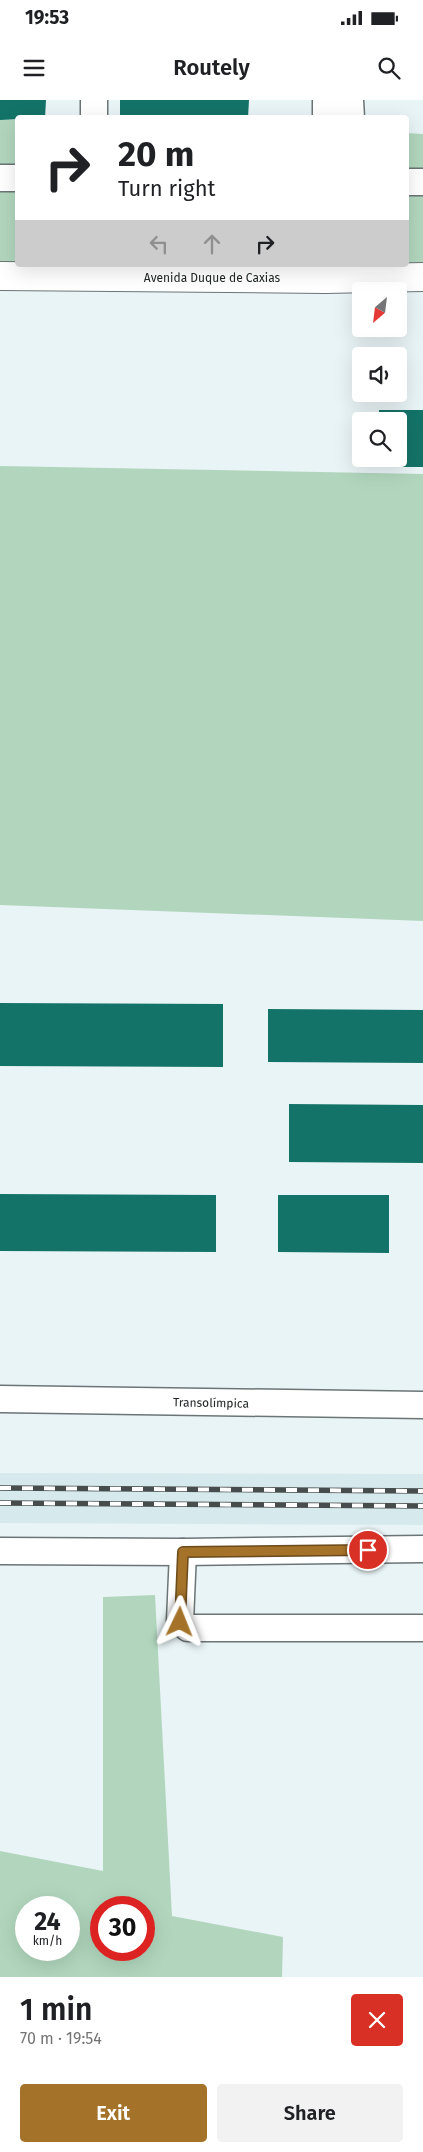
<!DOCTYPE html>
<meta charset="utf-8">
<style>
body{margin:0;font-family:"Fira Sans",sans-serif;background:#f2f2f2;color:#202124;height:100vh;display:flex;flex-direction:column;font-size:19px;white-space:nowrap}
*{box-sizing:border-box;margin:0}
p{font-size:16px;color:#757577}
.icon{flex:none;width:28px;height:28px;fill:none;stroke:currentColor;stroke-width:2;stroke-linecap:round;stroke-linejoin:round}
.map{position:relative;height:1877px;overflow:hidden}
.panel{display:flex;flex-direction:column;background:#fff;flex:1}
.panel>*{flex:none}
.hud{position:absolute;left:15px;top:15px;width:394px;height:152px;border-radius:5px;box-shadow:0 5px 20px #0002;background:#fff;color:#202124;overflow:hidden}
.needle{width:32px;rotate:208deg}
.buttons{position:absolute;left:352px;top:182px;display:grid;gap:10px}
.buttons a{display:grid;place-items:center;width:55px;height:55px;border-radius:5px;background:#fff;box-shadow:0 5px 20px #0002;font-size:25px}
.speed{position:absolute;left:15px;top:1796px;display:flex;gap:10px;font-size:25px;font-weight:700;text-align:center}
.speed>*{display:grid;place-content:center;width:65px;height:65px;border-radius:50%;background:#fff;box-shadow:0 5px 20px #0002;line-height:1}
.speed small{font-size:12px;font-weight:400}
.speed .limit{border:8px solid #d22;background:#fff;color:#111}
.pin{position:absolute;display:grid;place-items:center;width:42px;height:42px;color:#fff;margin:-21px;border:2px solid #fff;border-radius:50%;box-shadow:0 1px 5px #0007}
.me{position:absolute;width:55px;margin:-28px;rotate:2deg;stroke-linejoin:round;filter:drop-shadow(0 0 4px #0008)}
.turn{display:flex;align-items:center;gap:18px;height:105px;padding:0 20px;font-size:22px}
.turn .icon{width:65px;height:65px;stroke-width:2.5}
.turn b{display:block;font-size:35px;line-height:42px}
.lanes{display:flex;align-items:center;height:48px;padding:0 20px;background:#0003;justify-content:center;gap:25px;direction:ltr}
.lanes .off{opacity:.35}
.round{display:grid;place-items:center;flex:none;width:52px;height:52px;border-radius:5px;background:#f2f2f2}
.head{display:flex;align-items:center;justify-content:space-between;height:85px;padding:0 20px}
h1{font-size:30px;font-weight:600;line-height:38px}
.primary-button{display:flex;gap:10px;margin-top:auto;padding:10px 20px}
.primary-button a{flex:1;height:58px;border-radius:5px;background:#a57229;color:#fff;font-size:20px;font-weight:600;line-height:58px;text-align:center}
.primary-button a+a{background:#f2f2f2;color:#202124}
.status{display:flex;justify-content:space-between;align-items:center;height:35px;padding:0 25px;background:#fff;direction:ltr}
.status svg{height:14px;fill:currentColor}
header{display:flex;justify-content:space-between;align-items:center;height:65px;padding:0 20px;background:#fff;font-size:22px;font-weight:600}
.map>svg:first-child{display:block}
</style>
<div class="status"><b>19:53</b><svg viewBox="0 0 49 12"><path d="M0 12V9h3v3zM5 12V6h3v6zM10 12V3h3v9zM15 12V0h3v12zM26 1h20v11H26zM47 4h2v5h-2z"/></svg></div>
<header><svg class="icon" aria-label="menu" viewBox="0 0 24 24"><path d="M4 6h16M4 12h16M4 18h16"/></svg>Routely<svg class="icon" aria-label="search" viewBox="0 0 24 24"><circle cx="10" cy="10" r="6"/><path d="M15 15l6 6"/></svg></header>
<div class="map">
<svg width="423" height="1877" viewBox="0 0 423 1877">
<rect width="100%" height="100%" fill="#e9f4f6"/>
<polygon fill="#d6e9ed" points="0,1373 423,1374 423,1425 0,1423"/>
<g fill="#b1d6bd" fill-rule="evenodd">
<rect x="0" y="20" width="17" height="58"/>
<polygon points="406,33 423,34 423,82 406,82"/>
<polygon points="0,84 17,84 18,165 406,165 406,86 423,87 423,174 0,171"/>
<polygon points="0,366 423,374 423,821 0,805"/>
<path d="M155 1495 172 1816 283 1837 282 1877H0V1751L103 1771V1497ZM26 1808H69V1850H26ZM101 1808H144V1850H101Z"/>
</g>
<g fill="#147368">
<polygon points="0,0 46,0 45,18 0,20"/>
<polygon points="120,0 249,0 248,18 120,17"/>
<polygon points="379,310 423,310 423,367 379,367 379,359 399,359 399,321 379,321"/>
<polygon points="0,903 223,904 223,967 0,966"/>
<polygon points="268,909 423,910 423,963 268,962"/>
<polygon points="289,1004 423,1005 423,1063 289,1062"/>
<polygon points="0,1094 216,1095 216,1152 0,1151"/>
<polygon points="278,1095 389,1095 389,1153 278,1152"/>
</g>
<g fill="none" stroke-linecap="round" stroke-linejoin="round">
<g stroke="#6b7576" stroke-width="29">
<g id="minor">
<polyline points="350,0 351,18"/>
<polyline points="94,18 94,0"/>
<polyline points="326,18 326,0"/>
<polyline points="0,78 18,78"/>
<polyline points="406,82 423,82"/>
<polyline points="0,1299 423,1305"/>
<polyline points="0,1451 183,1452 423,1449"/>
<polyline points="183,1452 180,1521 188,1528 423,1528"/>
</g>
</g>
<g stroke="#6b7576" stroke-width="30">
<polyline id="major" points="0,176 325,179 423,177"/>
</g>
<use href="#minor" stroke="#fff" stroke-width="26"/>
<use href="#major" stroke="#fff" stroke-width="28"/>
<g stroke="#474c4c" stroke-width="5.5">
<g id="rail">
<polyline points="0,1388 423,1391"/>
<polyline points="0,1403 423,1406"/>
</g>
</g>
<use href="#rail" stroke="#fff" stroke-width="4" stroke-dasharray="11" stroke-linecap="butt"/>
</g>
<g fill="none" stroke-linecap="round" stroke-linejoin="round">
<g stroke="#6b4a1b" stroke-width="12">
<polyline id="route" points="180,1522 183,1452 368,1450"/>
</g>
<use href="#route" stroke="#a57229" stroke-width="9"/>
</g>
<g text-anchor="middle" stroke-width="5" stroke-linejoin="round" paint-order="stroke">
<g font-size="12" fill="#222626" stroke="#fff">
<text x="212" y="182">Avenida Duque de Caxias</text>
<text transform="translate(211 1303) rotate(1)" y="4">Transolímpica</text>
</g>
</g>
</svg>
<div class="buttons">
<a><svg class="needle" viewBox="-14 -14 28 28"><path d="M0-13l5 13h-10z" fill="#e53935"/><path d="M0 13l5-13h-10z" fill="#757577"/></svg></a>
<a><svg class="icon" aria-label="sound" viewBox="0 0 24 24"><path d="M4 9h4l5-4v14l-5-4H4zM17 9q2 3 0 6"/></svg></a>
<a><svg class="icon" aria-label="search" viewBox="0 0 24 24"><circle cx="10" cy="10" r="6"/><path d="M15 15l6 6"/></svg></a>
</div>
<div class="speed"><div>24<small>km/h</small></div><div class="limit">30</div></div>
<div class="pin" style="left:368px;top:1450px;background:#d93025"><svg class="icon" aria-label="arrive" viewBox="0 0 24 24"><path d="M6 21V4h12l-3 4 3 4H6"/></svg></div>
<svg class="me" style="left:180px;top:1522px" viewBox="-20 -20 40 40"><path d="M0-17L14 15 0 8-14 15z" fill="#a57229" stroke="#fff" stroke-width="4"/></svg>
<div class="hud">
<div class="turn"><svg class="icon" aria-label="right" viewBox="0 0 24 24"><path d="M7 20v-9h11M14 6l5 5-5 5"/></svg><div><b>20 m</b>Turn right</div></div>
<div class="lanes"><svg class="icon off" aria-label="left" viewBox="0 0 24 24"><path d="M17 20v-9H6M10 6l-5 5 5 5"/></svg><svg class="icon off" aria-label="ahead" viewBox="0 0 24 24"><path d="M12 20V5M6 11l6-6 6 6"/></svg><svg class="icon" aria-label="right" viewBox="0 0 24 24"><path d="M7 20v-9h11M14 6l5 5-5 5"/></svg></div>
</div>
</div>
<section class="panel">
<div class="head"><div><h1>1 min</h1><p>70 m · 19:54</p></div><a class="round" style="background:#d93025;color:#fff"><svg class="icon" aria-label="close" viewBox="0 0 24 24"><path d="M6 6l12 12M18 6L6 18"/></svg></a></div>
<div class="primary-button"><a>Exit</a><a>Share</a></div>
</section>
